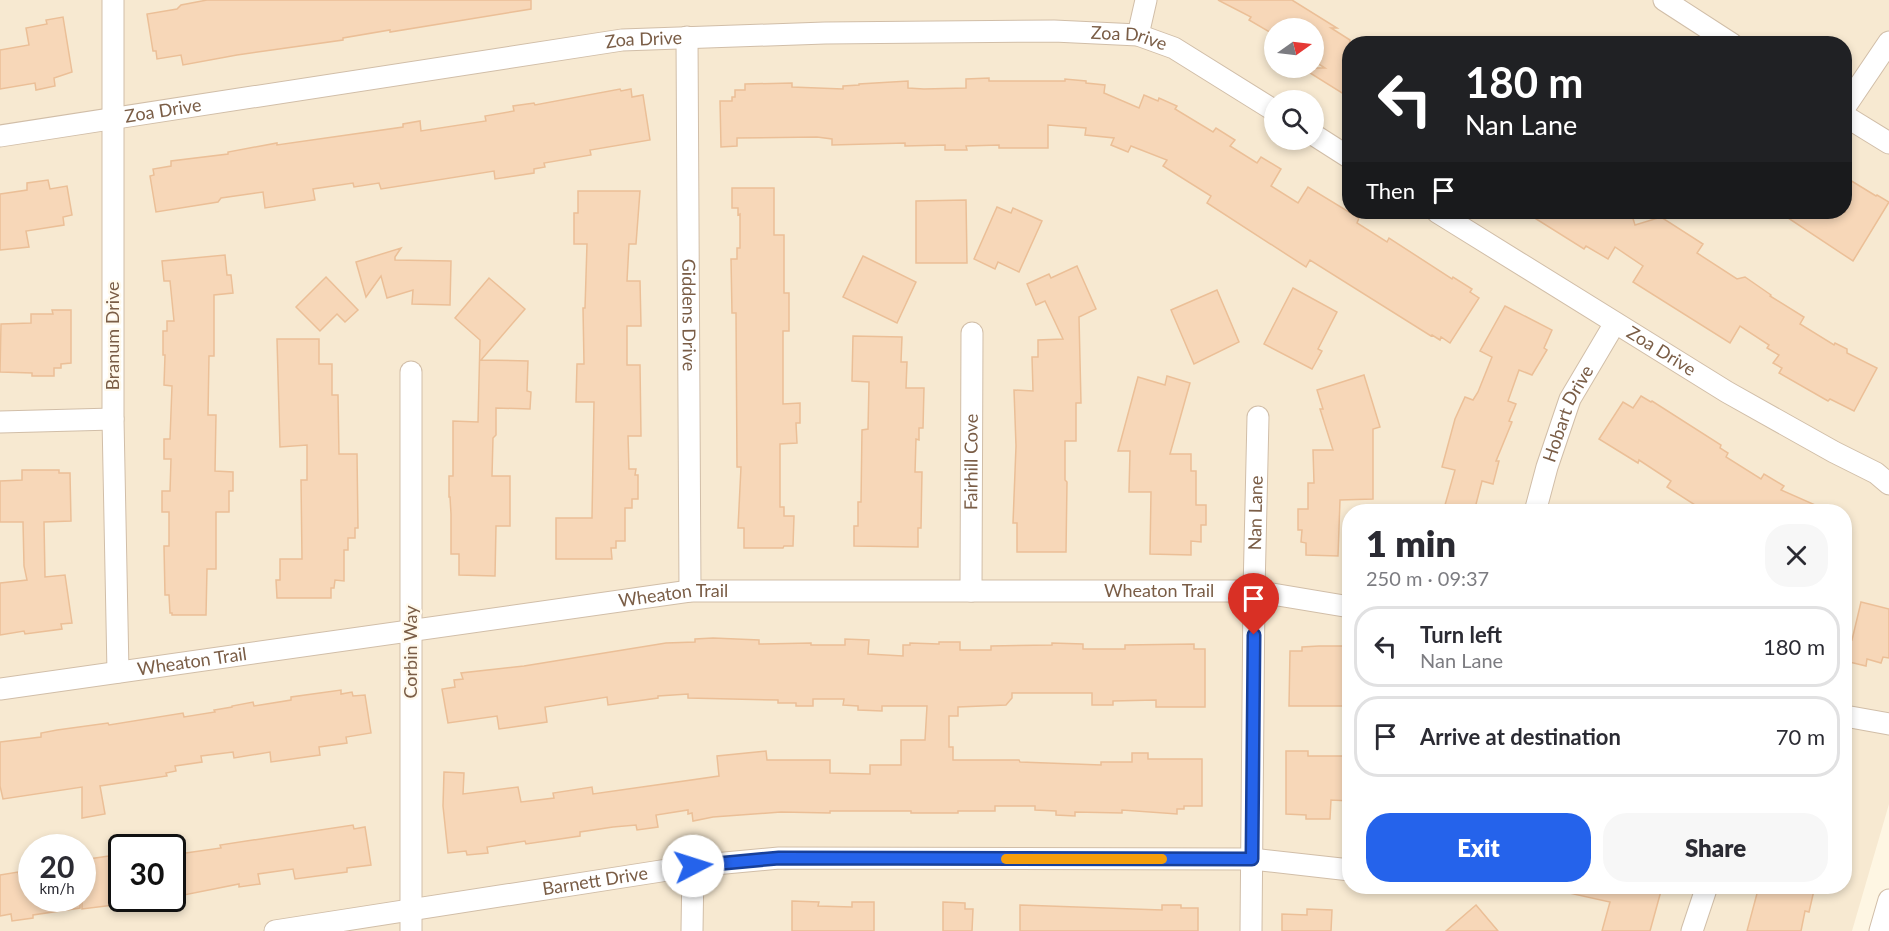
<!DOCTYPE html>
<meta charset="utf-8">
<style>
body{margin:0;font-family:Lato,sans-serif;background:#f7f7f7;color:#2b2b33;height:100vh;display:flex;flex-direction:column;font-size:22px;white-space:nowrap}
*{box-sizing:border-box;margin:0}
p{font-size:20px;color:#7c7c81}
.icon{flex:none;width:33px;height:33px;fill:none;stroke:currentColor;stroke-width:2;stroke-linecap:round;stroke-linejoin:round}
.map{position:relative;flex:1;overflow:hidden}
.panel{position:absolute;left:1342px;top:504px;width:510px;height:390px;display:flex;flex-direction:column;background:#fff;border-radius:24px;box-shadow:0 3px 9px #0003}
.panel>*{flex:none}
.banner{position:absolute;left:1342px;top:36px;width:510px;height:183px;border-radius:24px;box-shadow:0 3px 9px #0003;background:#202124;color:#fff;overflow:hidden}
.needle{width:39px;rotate:76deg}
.tools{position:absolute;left:1264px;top:18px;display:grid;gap:12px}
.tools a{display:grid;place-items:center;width:60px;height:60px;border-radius:50%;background:#fff;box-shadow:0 3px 9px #0003;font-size:30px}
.speed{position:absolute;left:18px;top:834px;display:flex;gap:12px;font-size:30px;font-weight:700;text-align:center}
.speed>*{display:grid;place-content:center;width:78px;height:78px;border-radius:50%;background:#fff;box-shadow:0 3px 9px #0003;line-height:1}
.speed small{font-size:15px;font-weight:400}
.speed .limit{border:3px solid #111;border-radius:9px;background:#fff;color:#111}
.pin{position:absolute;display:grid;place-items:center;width:51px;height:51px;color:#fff;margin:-62px -26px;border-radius:50% 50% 50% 0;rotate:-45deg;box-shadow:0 0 6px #0007}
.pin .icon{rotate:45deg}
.me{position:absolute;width:66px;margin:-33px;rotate:85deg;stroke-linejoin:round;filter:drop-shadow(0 0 4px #0008)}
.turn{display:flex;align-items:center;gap:21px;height:126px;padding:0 24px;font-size:27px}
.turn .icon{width:78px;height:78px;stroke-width:2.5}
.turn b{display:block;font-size:42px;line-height:51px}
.then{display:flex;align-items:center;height:57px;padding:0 24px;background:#0003;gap:12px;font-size:22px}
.round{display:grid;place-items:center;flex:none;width:63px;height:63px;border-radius:24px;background:#f7f7f7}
.head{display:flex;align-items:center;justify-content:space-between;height:102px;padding:0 24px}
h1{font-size:36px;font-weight:800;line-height:45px}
.cta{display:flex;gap:12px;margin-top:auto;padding:12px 24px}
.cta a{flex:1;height:69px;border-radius:24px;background:#2563eb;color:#fff;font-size:24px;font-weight:800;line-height:69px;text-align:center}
.cta a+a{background:#f7f7f7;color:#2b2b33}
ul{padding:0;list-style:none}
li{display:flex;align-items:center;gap:18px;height:81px;margin:0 12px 9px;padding:0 12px;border:3px solid #e1e1e2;border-radius:24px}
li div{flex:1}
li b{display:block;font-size:22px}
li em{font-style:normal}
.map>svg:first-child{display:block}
</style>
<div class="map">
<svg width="1889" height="931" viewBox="0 0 1889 931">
<rect width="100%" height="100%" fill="#fef6e3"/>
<path fill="#f7e9d1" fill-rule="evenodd" d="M0 0H1889V804L1852 931H0ZM1275 28H1314V68H1275ZM1350 44H1845V212H1350ZM1275 100H1314V140H1275ZM1350 512H1845V886H1350ZM32 848H82V898H32ZM122 848H172V898H122Z"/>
<g fill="#f7d7b8" stroke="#ebbf97" stroke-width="1.5">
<polygon points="207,0 531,0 531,9 390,32 390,30 343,38 343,40 237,55 183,65 181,55 157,59 156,51 153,51 147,14 177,9 181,5"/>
<polygon points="1218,0 1292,0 1337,28 1331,28 1350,40 1350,98 1302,68 1325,68 1314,61 1314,28 1275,28 1275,35 1249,20 1251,17"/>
<polygon points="63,17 72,72 54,78 55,86 36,90 35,83 0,89 0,50 29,45 26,28 47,24 46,20"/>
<polygon points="989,78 989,81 1065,81 1065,79 1086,81 1086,83 1105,85 1104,93 1139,108 1144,95 1158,101 1159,98 1177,106 1175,109 1213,132 1216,128 1235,140 1230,146 1257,163 1261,157 1281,169 1271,186 1298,203 1308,187 1359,218 1357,223 1387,242 1389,238 1452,279 1453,277 1472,289 1470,292 1479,298 1450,343 1441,337 1440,340 1432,335 1431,336 1310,260 1306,267 1207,203 1211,196 1163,166 1167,160 1131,146 1128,152 1111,145 1114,138 1085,135 1086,128 1048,125 1048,148 999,148 999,145 966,146 967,150 945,150 945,145 905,146 905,143 832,145 832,139 817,137 737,138 737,146 721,147 720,101 732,101 732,97 735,97 735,90 745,90 745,84 792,83 792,87 843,89 843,86 859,85 859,84 908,81 908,88 924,89 966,88 966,79"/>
<polygon points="620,89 621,91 631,89 632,97 643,95 650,140 590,150 591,155 544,163 545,167 534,169 534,173 495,179 494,171 381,189 379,183 354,187 353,183 313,189 315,200 265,208 263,192 221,198 218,202 156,212 150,176 154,175 153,169 171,166 171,161 228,154 228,152 277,143 277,145 403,127 403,124 420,121 421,131 486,121 485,116 514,111 513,106 534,103 535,105"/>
<polygon points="1845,177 1876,196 1877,195 1889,202 1853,261 1779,212 1845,212"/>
<polygon points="48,180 50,189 67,186 72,215 63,217 64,225 26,231 29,247 0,250 0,194 27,190 27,183"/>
<polygon points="732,188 774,188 774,235 784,235 784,293 789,293 789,331 783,331 783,404 800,403 800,423 796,423 797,443 780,444 780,507 784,507 784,516 794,516 793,546 784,546 783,548 744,548 744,528 738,528 741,467 737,467 736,313 732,313 731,259 737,259 737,248 740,248 740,214 738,215 738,208 732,208"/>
<polygon points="578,191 640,191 636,244 629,244 627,281 640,281 641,326 627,326 627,365 640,365 641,436 628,436 629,469 636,469 635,475 638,475 638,499 632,499 632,508 625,508 625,541 616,541 616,548 611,548 612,559 556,559 556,518 592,518 594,402 576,402 577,364 584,364 583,308 585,308 587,244 574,244 574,213 578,213"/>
<polygon points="966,200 967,263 916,263 916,201"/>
<polygon points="997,207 1011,213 1013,208 1042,221 1019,272 998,262 995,269 974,259"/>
<polygon points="1525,212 1631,212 1635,225 1661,217 1703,244 1697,253 1737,279 1745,277 1771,295 1770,296 1804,317 1800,324 1834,345 1835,343 1847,349 1847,353 1877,368 1854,411 1830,399 1828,401 1779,373 1782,368 1773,363 1779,355 1767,348 1769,345 1740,326 1730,343 1633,282 1643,266 1615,247 1608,259 1586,246 1584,249"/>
<polygon points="401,248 395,257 395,260 451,261 450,305 412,304 413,290 387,298 381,276 366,297 356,262"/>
<polygon points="225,255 227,275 231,275 233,293 214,295 214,356 209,356 208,415 216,415 215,471 233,472 233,491 229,491 229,512 216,512 216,569 207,569 206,615 172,615 172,613 170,613 169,595 165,595 164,546 169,546 169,512 162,512 162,491 170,491 171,459 164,459 164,439 170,439 172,386 164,385 165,355 163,355 163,331 167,331 167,321 174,321 170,281 164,281 162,261"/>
<polygon points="863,256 916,282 897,323 843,297"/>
<polygon points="1077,266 1096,309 1079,317 1081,403 1076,403 1076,441 1065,441 1065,480 1067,482 1066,552 1017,552 1017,523 1013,523 1016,446 1014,390 1033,391 1032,357 1038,357 1038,340 1063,339 1045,301 1036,305 1027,284 1049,274 1051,278"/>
<polygon points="326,277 358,310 345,322 337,314 320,331 296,307"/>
<polygon points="489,278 525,309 481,360 528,361 527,391 531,392 530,409 496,408 496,435 493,438 492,476 510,476 510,526 496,526 495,576 459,575 459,554 451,554 451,514 450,497 449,497 449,476 453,476 453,421 478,422 480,340 455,318"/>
<polygon points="1293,288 1337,312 1318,349 1322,351 1312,369 1264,344"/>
<polygon points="1217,290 1239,342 1194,364 1171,310"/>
<polygon points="1505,306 1552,330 1544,348 1547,350 1532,375 1519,370 1508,401 1516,404 1509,421 1512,422 1496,461 1499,461 1493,484 1482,481 1474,512 1443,512 1455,470 1442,467 1455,419 1465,397 1473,400 1478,392 1492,357 1480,351"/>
<polygon points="52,310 71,310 71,363 61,364 61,368 54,368 54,376 32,376 32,373 0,372 1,324 31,323 31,314 53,314"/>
<polygon points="853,336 902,337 901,362 907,362 906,388 924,388 923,428 919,428 919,440 916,439 915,472 922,472 921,528 918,528 918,547 854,546 854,526 858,526 858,502 861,502 862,430 868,429 869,382 852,381"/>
<polygon points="277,339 319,339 319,364 332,364 332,395 338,395 339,454 357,454 358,528 355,528 355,538 348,538 348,550 344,550 344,581 335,580 334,588 331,588 331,598 277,598 276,580 280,580 280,559 302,559 301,480 307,480 307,445 280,447"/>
<polygon points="1364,375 1380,427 1373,429 1373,499 1340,500 1338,556 1306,555 1306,543 1301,542 1302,530 1298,530 1298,509 1308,509 1308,483 1314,483 1313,450 1333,450 1320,409 1323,409 1317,390"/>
<polygon points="1167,376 1190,383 1170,454 1191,454 1191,471 1196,471 1196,505 1206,505 1206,525 1201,525 1201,542 1191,541 1191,555 1150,554 1151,492 1129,492 1130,451 1118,451 1138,377 1165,385"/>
<polygon points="1641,396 1651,402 1652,401 1721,445 1720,448 1728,453 1726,457 1761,479 1764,474 1784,486 1781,490 1831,512 1706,512 1667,487 1671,481 1639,460 1638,463 1599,439 1623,402 1633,408"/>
<polygon points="22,470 59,470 59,473 70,473 71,521 44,522 45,577 65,575 72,623 61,624 62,629 25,634 24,631 0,635 0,583 27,580 24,566 23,522 0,522 0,481 22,480"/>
<polygon points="1861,602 1889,609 1889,658 1883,657 1881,663 1867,659 1866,666 1845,661 1845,638 1852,640"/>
<polygon points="713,638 759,640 759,644 811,643 811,645 845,645 845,639 869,640 868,654 903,656 903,645 910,645 910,643 939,644 939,642 960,642 960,650 991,650 991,646 1052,645 1052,643 1083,644 1083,649 1125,649 1125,645 1194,644 1194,649 1205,649 1205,707 1156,707 1156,700 1113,701 1113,705 1092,705 1092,693 1012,693 1012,698 1006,705 958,707 958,716 949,716 949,747 953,747 953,760 1019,760 1020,762 1101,765 1101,762 1132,762 1132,753 1148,753 1148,759 1202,759 1202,806 1184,806 1184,809 1177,809 1177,814 1122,810 1122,813 1075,812 1075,816 1056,815 1056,811 1035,810 1035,806 995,806 995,811 958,811 958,813 911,813 911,811 830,811 830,813 781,812 713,817 693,821 692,813 688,814 688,810 656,815 658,827 637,830 636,825 613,827 580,832 580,836 526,844 525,841 487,847 488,853 467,855 466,851 448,853 443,806 444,772 464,773 463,794 518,787 521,802 554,798 553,793 592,787 593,794 719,776 717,756 766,751 767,760 830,760 830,773 870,774 870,765 901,765 901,740 925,740 927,706 882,706 882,711 858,710 858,706 843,705 844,699 813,699 813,706 796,706 796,703 778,703 778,700 688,698 688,694 658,696 658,698 608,705 607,697 545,707 547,722 499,729 497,716 448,723 442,689 455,687 454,680 463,679 461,673 524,666 666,643 695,642 695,639"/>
<polygon points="1319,646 1350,646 1350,706 1289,706 1290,651 1302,651 1302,647"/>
<polygon points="341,690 341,694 352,692 353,696 365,695 371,733 346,737 347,743 319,747 320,755 271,762 270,752 234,758 233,752 201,756 202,762 175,766 176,771 166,773 167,776 100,786 105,814 82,818 82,787 3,799 0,786 0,742 41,737 41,733 57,730 108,723 109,725 183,713 184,717 215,712 214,710 232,707 232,706 253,702 254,706 291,700 291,697"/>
<polygon points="1286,751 1308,751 1308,756 1350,756 1350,801 1331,800 1330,819 1306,819 1306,815 1286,814"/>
<polygon points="353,825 354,829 365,827 371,865 347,868 347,872 295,879 293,869 258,874 260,884 239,887 239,884 179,896 178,894 172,895 172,855 221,848 220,845"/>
<polygon points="122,854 122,904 82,909 82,860"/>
<polygon points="18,872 20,880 27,879 30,898 80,898 80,908 33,915 33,918 12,921 11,914 0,916 0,875"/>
<polygon points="1570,886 1644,886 1661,891 1650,931 1602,931 1610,902 1569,893"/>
<polygon points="1759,886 1815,886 1809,912 1805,911 1801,931 1747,931"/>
<polygon points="792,901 819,902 818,906 852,907 852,902 874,902 874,931 792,931"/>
<polygon points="943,902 965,903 965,909 973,909 972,931 943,931"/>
<polygon points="1020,905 1162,910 1162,905 1181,905 1181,908 1198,908 1198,931 1020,931"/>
<polygon points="1476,905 1498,931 1446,931"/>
<polygon points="1307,909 1332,910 1331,931 1282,931 1282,914 1307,915"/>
</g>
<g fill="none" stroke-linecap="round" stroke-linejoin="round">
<g stroke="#d1bea8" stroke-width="23">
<g id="street">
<polyline points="113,0 113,419 118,672"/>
<polyline points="1664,0 1732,44"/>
<polyline points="1138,35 1146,0"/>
<path id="s1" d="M687 37 690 591"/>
<polyline points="1845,107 1889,42"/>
<polyline points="1845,116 1889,143"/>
<polyline points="1314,135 1350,158"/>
<path id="s2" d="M0 136 622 40 825 33 1054 31 1138 35 1174 48 1275 111"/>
<path id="s3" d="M1437 212 1727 392 1834 452 1876 473 1889 484"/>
<polyline points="0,422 113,419"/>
<path id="s4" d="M1535 512 1547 467 1570 399 1615 323"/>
<path id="s5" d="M971 591 972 333"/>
<path id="s6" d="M0 689 690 591H1254L1350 607"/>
<polyline points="1845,716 1889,724"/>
<path id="s7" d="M275 931 693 866 779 858 1252 859 1350 870"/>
<polyline points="411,931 411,372"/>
<polyline points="692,931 693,866"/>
<path id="s8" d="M1251 931 1254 591 1258 417"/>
<polyline points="1692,931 1707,886"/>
<polyline points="1880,931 1889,900"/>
</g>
</g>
<use href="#street" stroke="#fff" stroke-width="21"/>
</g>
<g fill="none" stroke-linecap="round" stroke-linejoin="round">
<g stroke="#184099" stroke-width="15">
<polyline id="route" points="693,866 779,858 1252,859 1254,635"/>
</g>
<use href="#route" stroke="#2563eb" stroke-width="10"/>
<polyline stroke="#f59e0b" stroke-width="10" points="1006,859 1162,859"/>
</g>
<g text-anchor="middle" stroke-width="4.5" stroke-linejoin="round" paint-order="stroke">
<g font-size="18" fill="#7a5d46" stroke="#fff9ec">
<text dy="6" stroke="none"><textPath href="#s2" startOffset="651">Zoa Drive</textPath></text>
<text dy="6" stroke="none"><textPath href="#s2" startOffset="1137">Zoa Drive</textPath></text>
<text dy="6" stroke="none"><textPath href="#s2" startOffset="165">Zoa Drive</textPath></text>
<text dy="6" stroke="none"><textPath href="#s1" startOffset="278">Giddens Drive</textPath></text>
<text transform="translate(113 336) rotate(-90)" y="6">Branum Drive</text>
<text dy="6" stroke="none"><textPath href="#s3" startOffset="264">Zoa Drive</textPath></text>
<text dy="6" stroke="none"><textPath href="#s4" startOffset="104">Hobart Drive</textPath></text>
<text dy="6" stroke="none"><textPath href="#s5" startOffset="129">Fairhill Cove</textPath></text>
<text dy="6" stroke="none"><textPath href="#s8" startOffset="418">Nan Lane</textPath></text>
<text dy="6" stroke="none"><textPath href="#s6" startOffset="1166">Wheaton Trail</textPath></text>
<text dy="6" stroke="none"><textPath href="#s6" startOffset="680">Wheaton Trail</textPath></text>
<text transform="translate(411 652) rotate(-90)" y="6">Corbin Way</text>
<text dy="6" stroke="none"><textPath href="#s6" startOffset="194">Wheaton Trail</textPath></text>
<text dy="6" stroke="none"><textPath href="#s7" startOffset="324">Barnett Drive</textPath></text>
</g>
</g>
</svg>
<div class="tools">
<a><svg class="needle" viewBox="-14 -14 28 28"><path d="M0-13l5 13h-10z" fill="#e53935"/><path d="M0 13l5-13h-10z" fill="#7c7c81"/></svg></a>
<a><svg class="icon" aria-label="search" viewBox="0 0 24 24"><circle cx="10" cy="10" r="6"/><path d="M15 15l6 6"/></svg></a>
</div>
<div class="speed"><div>20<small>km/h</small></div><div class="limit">30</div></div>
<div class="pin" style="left:1254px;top:635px;background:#d93025"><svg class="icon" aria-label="arrive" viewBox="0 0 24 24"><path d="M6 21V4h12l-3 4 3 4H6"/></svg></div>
<svg class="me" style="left:693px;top:866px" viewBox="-20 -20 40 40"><circle r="19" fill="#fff"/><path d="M0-13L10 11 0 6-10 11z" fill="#2563eb"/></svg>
<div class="banner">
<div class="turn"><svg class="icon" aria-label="left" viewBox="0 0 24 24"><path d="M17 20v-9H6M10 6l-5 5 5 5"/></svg><div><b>180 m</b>Nan Lane</div></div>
<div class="then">Then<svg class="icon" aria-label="arrive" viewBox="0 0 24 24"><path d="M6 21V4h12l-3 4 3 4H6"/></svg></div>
</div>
<section class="panel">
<div class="head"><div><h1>1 min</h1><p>250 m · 09:37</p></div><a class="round"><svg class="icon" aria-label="close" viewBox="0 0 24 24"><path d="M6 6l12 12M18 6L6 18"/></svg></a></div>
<ul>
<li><svg class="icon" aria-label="left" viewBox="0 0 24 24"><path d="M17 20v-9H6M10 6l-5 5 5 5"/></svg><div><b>Turn left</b><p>Nan Lane</p></div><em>180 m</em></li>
<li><svg class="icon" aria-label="arrive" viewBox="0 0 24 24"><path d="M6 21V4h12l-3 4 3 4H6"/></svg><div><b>Arrive at destination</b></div><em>70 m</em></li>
</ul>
<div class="cta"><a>Exit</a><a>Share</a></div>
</section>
</div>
